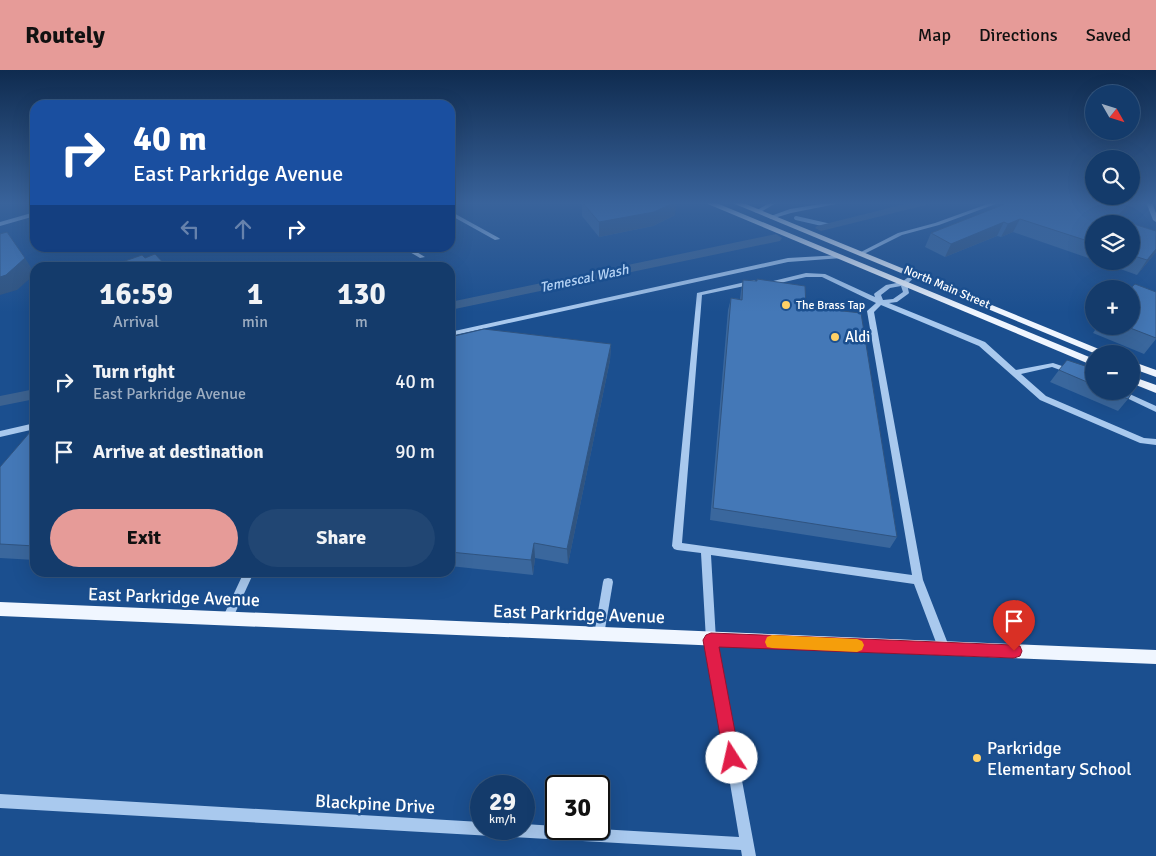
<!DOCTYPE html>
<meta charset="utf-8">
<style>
body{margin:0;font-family:Signika,sans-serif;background:#214673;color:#f1f3f6;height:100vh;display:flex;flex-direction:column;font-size:19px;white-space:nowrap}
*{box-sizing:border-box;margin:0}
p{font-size:16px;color:#9dadc1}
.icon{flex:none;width:28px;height:28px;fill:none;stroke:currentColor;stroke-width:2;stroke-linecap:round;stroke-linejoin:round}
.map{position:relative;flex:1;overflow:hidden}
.details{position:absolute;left:30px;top:192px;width:425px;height:315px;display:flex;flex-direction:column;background:#143b6b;border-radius:15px;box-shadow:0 5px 20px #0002,0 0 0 1px #33557e}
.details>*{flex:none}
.banner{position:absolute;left:30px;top:30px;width:425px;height:152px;border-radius:15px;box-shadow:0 5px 20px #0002,0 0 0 1px #33557e;background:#1a4fa0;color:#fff;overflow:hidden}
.needle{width:32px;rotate:129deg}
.buttons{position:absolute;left:1085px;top:15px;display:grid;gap:10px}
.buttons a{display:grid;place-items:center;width:55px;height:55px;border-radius:50%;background:#143b6b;box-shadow:0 5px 20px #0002,0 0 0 1px #33557e;font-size:25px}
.speed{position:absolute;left:470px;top:705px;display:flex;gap:10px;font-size:25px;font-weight:700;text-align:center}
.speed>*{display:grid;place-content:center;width:65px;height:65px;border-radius:50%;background:#143b6b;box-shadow:0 5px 20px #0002,0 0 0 1px #33557e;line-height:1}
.speed small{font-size:12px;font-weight:400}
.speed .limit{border:2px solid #111;border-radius:8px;background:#fff;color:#111}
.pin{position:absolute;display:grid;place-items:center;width:42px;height:42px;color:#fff;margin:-51px -21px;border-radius:50% 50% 50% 0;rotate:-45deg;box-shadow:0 0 5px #0007}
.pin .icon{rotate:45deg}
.me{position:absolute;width:55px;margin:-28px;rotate:350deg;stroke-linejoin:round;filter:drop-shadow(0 0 4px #0008)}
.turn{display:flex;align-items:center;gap:18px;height:105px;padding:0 20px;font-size:22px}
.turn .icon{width:65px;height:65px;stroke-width:2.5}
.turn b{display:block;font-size:35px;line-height:42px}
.lanes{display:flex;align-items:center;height:48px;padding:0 20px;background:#0003;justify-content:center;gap:25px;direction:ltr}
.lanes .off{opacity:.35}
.eta{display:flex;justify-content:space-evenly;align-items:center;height:85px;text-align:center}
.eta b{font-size:30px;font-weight:800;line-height:35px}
.action{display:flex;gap:10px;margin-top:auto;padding:10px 20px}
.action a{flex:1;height:58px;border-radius:30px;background:#e69b98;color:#111;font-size:20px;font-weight:800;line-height:58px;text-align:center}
.action a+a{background:#214673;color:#f1f3f6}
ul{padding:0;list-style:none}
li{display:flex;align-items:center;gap:15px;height:70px;padding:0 20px}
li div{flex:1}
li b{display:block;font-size:19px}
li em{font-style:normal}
header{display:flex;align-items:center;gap:30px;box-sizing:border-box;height:70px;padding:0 25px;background:#e69b98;color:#111}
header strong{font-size:24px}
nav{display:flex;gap:28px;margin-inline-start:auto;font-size:18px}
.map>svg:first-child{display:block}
</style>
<header>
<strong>Routely</strong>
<nav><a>Map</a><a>Directions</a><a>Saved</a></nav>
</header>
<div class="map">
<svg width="1156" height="786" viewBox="0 0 1156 786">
<rect width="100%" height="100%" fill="#1b4f8f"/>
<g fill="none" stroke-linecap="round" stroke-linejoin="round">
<polyline stroke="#9cc4f0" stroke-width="4" points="796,148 831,156"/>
<g fill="#3c6290" fill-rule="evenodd">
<polygon points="913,132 931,132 930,134 821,161 815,158 817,156"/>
<polygon points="776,164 782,168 780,171 450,240 450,232"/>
<polygon points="35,319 35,329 0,336 0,326"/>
</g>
<g fill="#a9c9ee" fill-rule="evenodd">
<polygon points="771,132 778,132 759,143 754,142"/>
<polygon points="833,132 846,132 791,143 771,149 768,147 790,139"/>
<polygon points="993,132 1001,132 939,155 902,165 862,185 857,184 898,163 935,153"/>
<polygon points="1146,132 1152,132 1156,143 1156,152 1153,150"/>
<polygon points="450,141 499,168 500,169 495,170 450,145"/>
<polygon points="35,142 35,146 0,156 0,152"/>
<polygon points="403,178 410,178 425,187 420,188"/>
<polygon points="840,185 843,187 842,188 788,192 450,266 450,262 788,188"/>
<path d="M806 203 825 204 875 227 874 224 875 223 886 215 902 212 911 205H915V207L907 214 909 223 908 224 897 232 889 233 985 272 1016 300 1053 293 1074 300 1075 302 1074 304H1071L1052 297 1021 304 1046 326 1144 368 1156 369V375L1140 373 1040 330 979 276 881 235 874 242 923 510 950 579 948 583 944 584 940 583 914 514 711 485 716 570 756 786H742L741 780 0 738V724L481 752V759H524V754L556 756V759H599L739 767 706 570 701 483 677 480 674 479 672 476 697 223 754 210 757 212 754 214 702 225 682 473 912 505 867 241 876 233 822 207H806L767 216 764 214 765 213ZM901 216 903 222 893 229 883 230 881 225 890 218Z"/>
<polygon points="1112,321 1123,321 1156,336 1156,342"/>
<polygon points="35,353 35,359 0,367 0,361"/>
<polygon points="244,502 254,502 231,552 227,554 223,552 222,549"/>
<polygon points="608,508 612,509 613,512 604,565 603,569 599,570 595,569 594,565 603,512 604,509"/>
</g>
<g fill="#f0f6ff" fill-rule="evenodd">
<polygon points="703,132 714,132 1094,289 1094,296"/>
<polygon points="730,132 741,132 1111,284 1096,284"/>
<polygon points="1131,291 1156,300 1156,307 1131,298"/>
<polygon points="1131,306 1156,315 1156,323 1131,313"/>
<polygon points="0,532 1156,580 1156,594 0,546"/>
</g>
</g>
<g fill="#3a679d">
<polygon points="582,132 675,145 653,156 599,167 582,146"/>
<polygon points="1010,132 1019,132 1024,134 1026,132 1134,132 1130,137 1120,148 1129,150 1127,152 1156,161 1156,182 1137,205 1098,191 1131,191 1131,154 1094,154 1094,190 1013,162 1001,167 997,166 945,187 925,177 931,163"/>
<polygon points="743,210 806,237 897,467 890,478 710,450 728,240 731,228 740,229 741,221"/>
<polygon points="1156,222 1156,269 1144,284 1093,263 1098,256 1131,256"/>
<polygon points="450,267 611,274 610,290 568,494 535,488 533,505 450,496"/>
<polygon points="1094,299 1094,321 1131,321 1128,329 1118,341 1050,312 1059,300"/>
<polygon points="35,360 35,490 0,488 0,397"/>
</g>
<g fill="#305480">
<polygon points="675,132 677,132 675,145 653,156 599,167 599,152"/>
<polygon points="1131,132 1134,132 1130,137 1115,154 1117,147"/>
<polygon points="1020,149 1013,162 1001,167 1008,154"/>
<polygon points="1004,152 997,166 945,187 951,174"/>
<polygon points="1156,179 1156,182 1137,205 1147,190"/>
<polygon points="25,188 35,204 17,220 0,225 0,207"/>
<polygon points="611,274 610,290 568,494 567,479"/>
<polygon points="534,473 535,488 533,505 531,490"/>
</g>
<g fill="#4478b7" stroke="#305480">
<polygon points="582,132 675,132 654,142 599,152"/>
<polygon points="1010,132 1019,132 1024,134 1026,132 1131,132 1117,147 1129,150 1127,152 1156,161 1156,179 1147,190 1131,185 1131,154 1094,154 1094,173 1020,149 1008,154 1004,152 951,174 931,163"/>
<polygon points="7,162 25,188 6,205 0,207 0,164"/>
<polygon points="155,184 168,198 105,198 142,185 145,188"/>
<polygon points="757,209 805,216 806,237 861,243 897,467 713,438 731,228 742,230 743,210 757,211"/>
<polygon points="1135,214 1156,222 1156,268 1125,256 1131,256 1131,219 1130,219"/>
<polygon points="484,259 611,274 567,479 534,473 531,490 450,482 450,267"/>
<polygon points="1067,290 1094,299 1094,315 1059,300"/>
<polygon points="1131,316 1135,318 1128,329 1108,321 1131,321"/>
<polygon points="35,360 35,476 0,474 0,397 31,361"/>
</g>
<linearGradient id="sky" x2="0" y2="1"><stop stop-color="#0f2b4f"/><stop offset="0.55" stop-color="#39639b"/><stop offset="1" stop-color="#39639b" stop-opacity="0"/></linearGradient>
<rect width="1156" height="242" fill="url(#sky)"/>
<polygon fill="#e11d48" stroke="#92132f" points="711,563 1014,575 1020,576 1022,581 1020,586 1014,588 719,577 740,688 738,694 732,696 726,694 724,688 703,570 706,565"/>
<polygon fill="#f59e0b" points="772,565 857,569 862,571 864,575 862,580 857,582 772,578 767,577 765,572 767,567"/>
<g fill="#ffd166" stroke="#1b4f8f" stroke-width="2">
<circle cx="786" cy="235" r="5"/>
<circle cx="835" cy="267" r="5"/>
<circle cx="977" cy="688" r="5"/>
</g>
<g text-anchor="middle" stroke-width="5" stroke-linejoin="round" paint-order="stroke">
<g font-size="12" fill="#fff" stroke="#1b4f8f">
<text transform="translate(947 217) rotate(23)" y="4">North Main Street</text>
</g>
<g font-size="12" fill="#fff" stroke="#1b4f8f" text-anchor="start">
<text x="796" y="239">The Brass Tap</text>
</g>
<g font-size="14" font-style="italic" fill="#b5d3f5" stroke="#1b4f8f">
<text transform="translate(584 208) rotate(-12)" y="5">Temescal Wash</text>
</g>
<g font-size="15" fill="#fff" stroke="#1b4f8f" text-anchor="start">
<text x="845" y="272">Aldi</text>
</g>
<g font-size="18" fill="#fff" stroke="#1b4f8f">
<text transform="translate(174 527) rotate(2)" y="6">East Parkridge Avenue</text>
<text transform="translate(579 544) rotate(2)" y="6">East Parkridge Avenue</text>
<text transform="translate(375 734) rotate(3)" y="6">Blackpine Drive</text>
</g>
<g font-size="18" fill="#fff" stroke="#1b4f8f" text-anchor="start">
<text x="987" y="684">Parkridge<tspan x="987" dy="21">Elementary School</tspan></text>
</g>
</g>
</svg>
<div class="buttons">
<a><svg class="needle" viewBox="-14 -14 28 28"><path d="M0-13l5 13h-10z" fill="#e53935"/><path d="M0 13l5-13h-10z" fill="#9dadc1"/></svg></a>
<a><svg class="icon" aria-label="search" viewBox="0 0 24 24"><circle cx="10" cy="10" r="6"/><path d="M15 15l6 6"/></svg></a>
<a><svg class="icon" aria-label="layers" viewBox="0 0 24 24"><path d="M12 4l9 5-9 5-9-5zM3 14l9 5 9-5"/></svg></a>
<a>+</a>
<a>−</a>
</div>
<div class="speed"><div>29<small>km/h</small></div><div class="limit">30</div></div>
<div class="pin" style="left:1014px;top:581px;background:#d93025"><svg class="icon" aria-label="arrive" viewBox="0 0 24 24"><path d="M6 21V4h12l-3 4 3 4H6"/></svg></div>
<svg class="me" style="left:732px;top:688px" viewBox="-20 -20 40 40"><circle r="19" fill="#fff"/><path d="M0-13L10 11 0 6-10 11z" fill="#e11d48"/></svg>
<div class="banner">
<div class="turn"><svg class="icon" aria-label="right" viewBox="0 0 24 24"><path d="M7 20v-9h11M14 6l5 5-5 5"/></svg><div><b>40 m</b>East Parkridge Avenue</div></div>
<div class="lanes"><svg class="icon off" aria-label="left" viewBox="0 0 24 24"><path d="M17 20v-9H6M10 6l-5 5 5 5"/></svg><svg class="icon off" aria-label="ahead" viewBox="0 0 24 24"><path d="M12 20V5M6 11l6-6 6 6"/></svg><svg class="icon" aria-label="right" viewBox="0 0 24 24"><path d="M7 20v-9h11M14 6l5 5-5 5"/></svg></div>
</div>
<section class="details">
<div class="eta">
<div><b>16:59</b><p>Arrival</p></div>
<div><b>1</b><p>min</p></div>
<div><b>130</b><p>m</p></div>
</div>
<ul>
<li><svg class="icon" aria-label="right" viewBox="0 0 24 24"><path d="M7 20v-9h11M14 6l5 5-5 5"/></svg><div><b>Turn right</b><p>East Parkridge Avenue</p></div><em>40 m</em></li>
<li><svg class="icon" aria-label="arrive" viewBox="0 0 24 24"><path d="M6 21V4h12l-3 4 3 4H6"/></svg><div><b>Arrive at destination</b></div><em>90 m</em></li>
</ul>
<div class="action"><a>Exit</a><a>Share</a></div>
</section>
</div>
